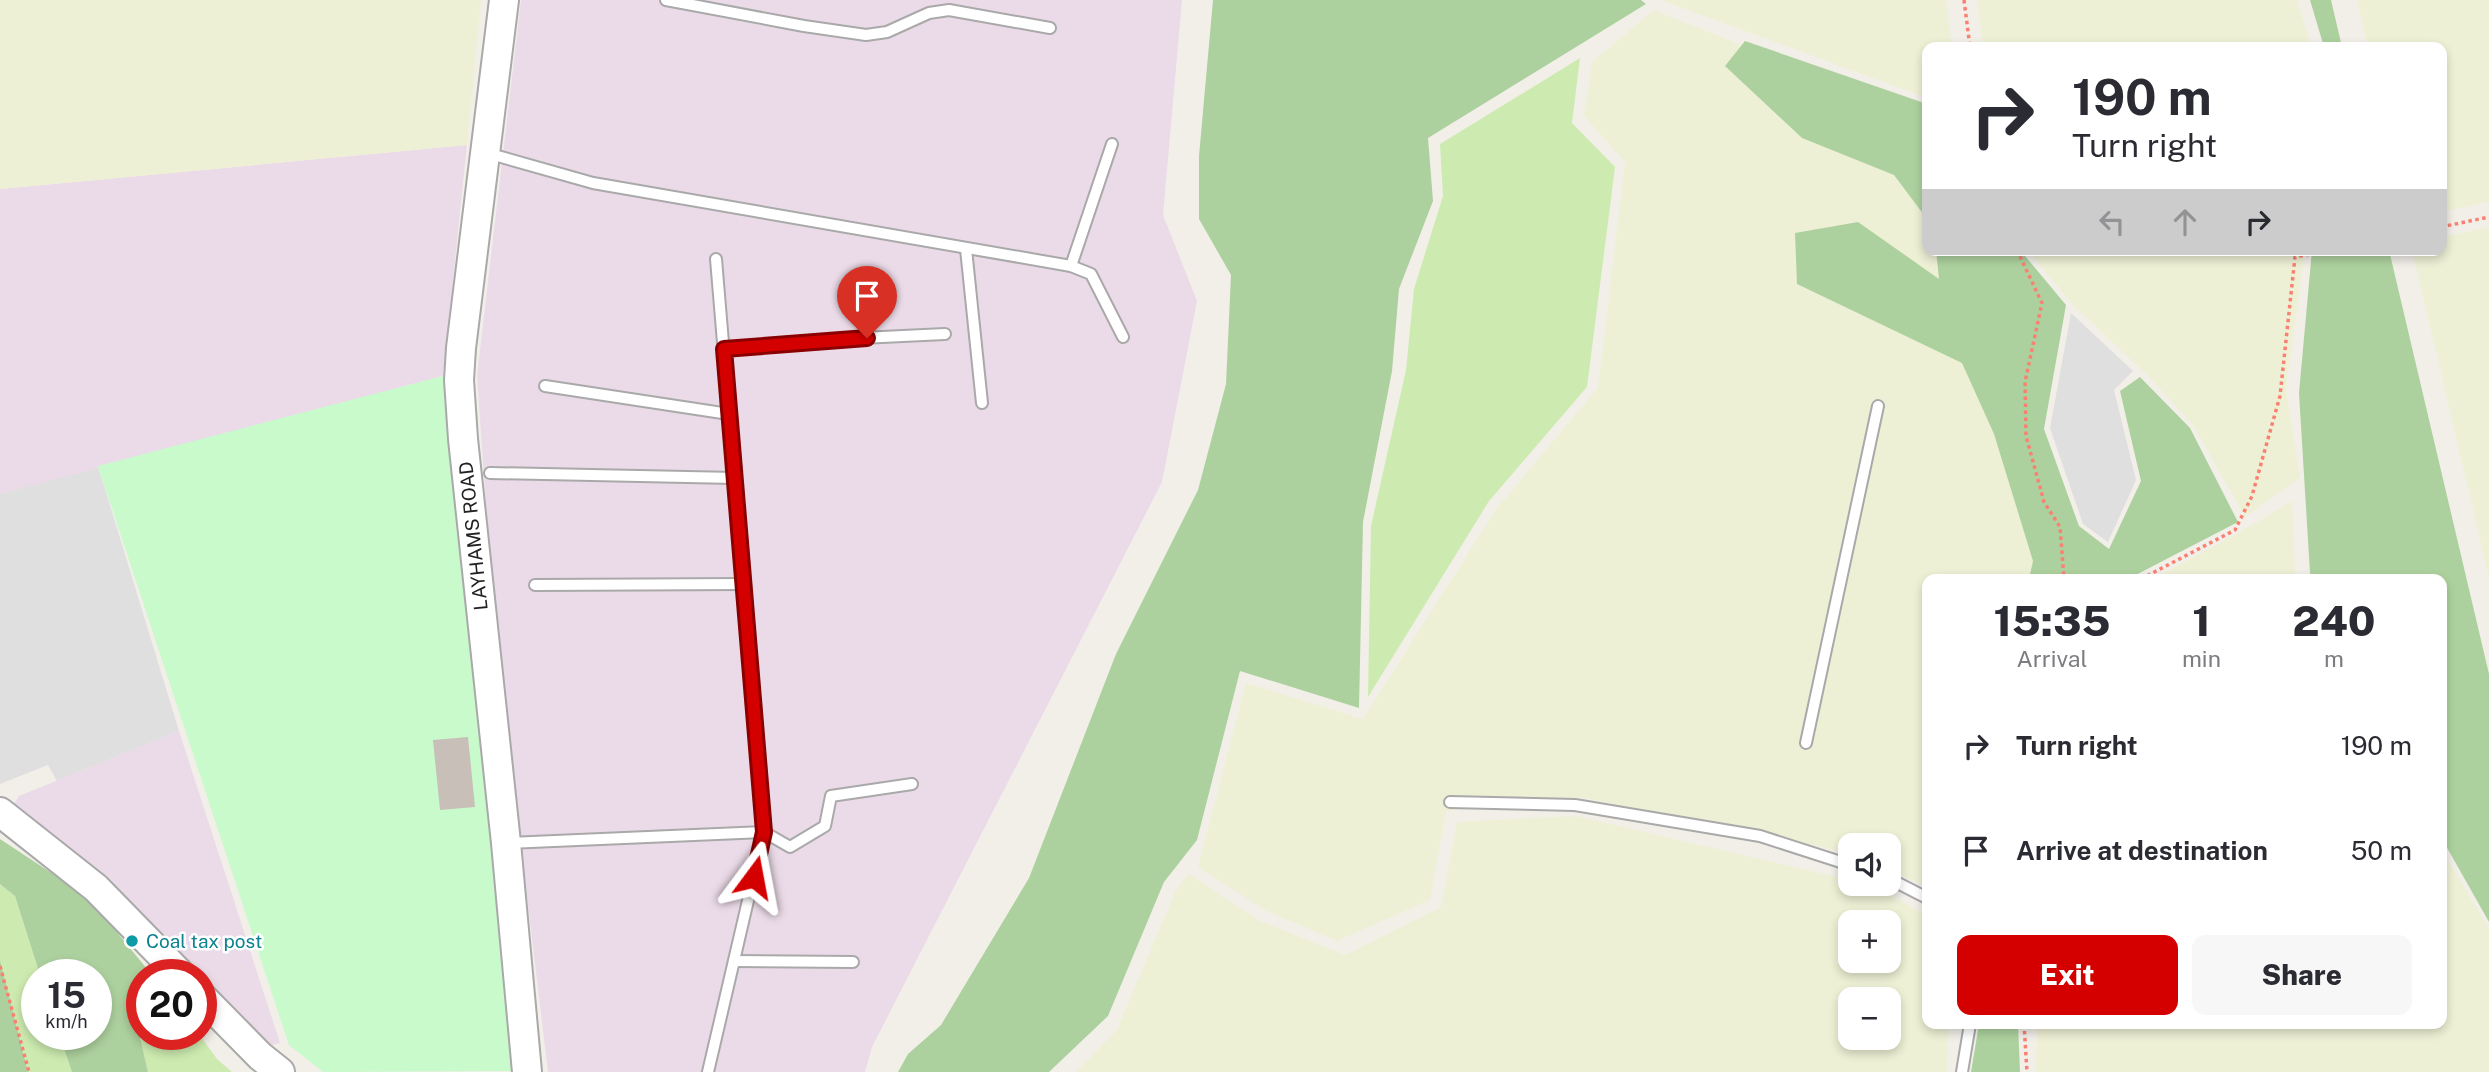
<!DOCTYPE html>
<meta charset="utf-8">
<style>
body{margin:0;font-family:"Public Sans",sans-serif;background:#f7f7f7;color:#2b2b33;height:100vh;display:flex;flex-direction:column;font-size:26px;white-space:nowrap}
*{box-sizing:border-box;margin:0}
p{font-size:23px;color:#7c7c81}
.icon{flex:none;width:38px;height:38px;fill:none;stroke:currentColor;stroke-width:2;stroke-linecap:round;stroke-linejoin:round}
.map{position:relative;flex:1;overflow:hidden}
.details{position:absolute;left:1922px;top:574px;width:525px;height:455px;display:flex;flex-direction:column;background:#fff;border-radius:14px;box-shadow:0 4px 10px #0003}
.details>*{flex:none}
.banner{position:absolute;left:1922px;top:42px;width:525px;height:214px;border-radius:14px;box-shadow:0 4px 10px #0003;background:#fff;color:#2b2b33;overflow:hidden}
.tools{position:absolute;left:1838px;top:833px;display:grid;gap:14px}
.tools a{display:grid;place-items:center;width:63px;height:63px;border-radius:14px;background:#fff;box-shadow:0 4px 10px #0003;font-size:35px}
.speed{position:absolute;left:21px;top:959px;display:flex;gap:14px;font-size:35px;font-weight:700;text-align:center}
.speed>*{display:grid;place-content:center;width:91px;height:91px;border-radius:50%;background:#fff;box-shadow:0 4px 10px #0003;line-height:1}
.speed small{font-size:18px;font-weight:400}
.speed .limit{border:10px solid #d22;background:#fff;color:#111}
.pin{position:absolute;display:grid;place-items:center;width:60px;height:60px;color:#fff;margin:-72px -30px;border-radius:50% 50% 50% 0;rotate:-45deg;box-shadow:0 0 7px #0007}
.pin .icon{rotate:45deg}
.me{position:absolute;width:77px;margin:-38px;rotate:13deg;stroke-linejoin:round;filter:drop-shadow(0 0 5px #0008)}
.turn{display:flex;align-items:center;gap:24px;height:147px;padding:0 35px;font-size:32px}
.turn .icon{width:91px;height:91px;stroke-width:2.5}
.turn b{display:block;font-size:49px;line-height:60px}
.lanes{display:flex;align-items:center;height:66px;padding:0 35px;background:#0003;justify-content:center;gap:35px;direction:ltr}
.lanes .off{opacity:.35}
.eta{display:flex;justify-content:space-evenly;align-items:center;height:119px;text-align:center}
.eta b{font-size:42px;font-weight:800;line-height:49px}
.action{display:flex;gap:14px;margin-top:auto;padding:14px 35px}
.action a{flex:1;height:80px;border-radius:14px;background:#d40000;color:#fff;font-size:28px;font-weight:800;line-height:80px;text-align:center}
.action a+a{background:#f7f7f7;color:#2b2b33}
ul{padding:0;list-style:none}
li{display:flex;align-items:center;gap:21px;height:105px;padding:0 35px}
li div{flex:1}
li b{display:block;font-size:26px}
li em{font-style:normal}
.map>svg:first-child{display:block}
</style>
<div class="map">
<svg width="2489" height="1072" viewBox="0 0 2489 1072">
<rect width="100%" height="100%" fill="#f2efe9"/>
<g fill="#e0dfdf">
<polygon points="2071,313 2133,371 2114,390 2136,480 2108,542 2083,524 2050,428"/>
<polygon points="98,466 179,731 57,781 48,765 0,784 0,494"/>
</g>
<g fill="#ebdbe8">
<polygon points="521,0 1182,0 1163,215 1197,301 1162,482 872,1047 865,1072 548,1072 494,623 477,375"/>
<polygon points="467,145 443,376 0,494 0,189"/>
<polygon points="179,731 280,1043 264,1047 201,986 201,975 190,975 11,809 19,796"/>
</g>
<g fill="#eef0d5" fill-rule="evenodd">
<polygon points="0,0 481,0 467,145 0,189"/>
<polygon points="1661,0 1946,0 1952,47 1927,47 1927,98"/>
<polygon points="1977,0 2297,0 2311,47 1983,47"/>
<polygon points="2357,0 2489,0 2489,202 2441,212 2441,47 2368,47"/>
<polygon points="1654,10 1912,113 1927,140 1927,250 1986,250 2040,579 1927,579 1927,887 1888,869 1888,845 1850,845 1850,853 1581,797 1446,811 1430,900 1337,941 1265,910 1198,867 1246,683 1363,719 1497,508 1598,388 1625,162 1584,116 1592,62"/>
<polygon points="2489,227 2489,578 2412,250 2441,250 2441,237"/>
<polygon points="2028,250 2305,250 2286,389 2300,478 2245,517 2193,425 2149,377 2071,303"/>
<polygon points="2292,501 2295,572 2298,579 2153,579 2242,531"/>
<path d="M1576 816 1850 880V884L1875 886 1927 916V1024H1949L1947 1072H1076L1117 1030 1176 890 1189 874 1258 920 1345 955 1441 907 1457 822ZM1850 922H1888V961H1850ZM1850 999H1888V1038H1850Z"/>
<polygon points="2441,848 2489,929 2489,1072 2036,1072 2037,1024 2441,1024"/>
</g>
<g fill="#cdebb0">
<polygon points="1580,58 1572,123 1615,167 1587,387 1489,501 1368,697 1371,526 1406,370 1414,289 1443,196 1440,144"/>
<polygon points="0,884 15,896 40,975 37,975 37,1034 59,1034 72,1072 28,1072 0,960"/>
<polygon points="142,993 142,1034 199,1034 217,1059 232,1072 148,1072 130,994"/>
</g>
<g fill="#add19e">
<polygon points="1213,0 1641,0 1646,4 1428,138 1433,201 1399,289 1392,371 1363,522 1359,708 1240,671 1197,840 1164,882 1108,1016 1049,1072 898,1072 908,1054 941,1025 1029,878 1116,654 1198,490 1226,384 1231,275 1199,219 1199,156"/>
<polygon points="2310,0 2331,0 2342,47 2324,47"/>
<polygon points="1745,41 1927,104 1927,219 1894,175 1802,138 1725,66"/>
<polygon points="1858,222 1939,279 1936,250 2020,250 2066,305 2044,429 2079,526 2109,549 2141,481 2120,391 2140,377 2190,428 2238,522 2128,579 2029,579 2033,561 1994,434 1962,363 1797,284 1795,233"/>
<polygon points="2312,250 2389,250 2489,674 2489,922 2441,837 2441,579 2312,579 2310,573 2299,393"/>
<polygon points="0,839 88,897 152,975 142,975 142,993 130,994 148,1072 72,1072 59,1034 96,1034 96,975 40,975 15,896 0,884"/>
<polygon points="0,960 28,1072 0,1072"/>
<polygon points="1979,1024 2018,1024 2020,1072 1971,1072"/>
</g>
<polygon fill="#c8facc" points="443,376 516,1071 323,1072 289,1045 98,466"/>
<polygon fill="#c7bfb8" points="468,737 475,807 440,810 433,740"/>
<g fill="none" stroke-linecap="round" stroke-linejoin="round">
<g stroke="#a9a9a9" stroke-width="14">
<g id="service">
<polyline points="666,0 804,26 866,35 887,32 929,13 949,10 1050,28"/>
<polyline points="487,153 593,183 1071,266 1091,274 1123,337"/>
<polyline points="966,249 982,403"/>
<polyline points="1071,266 1112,144"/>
<polyline points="724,349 840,339 945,334"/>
<polyline points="545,386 729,414"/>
<polyline points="490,473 735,478"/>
<polyline points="535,585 744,584"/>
<polyline points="1806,743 1878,406"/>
<polyline points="1450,802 1575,805 1760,836 1850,865"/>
<polyline points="506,843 764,832 716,259"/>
<polyline points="1888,878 1927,898"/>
<polyline points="734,961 853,962"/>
<polyline points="708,1072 764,832 790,847 825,826 831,796 912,784"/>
<polyline points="1962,1072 1970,1024"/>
</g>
</g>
<g stroke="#a9a9a9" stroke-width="32">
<g id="tertiary">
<polyline points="504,0 461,348 459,380 463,439 506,843 527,1072"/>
<polyline points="0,812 96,888 181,975"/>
<polyline points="201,996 260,1056 280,1072"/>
</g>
</g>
<g stroke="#fa8072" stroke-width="3.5" stroke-dasharray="3.5 3.5" stroke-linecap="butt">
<polyline points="1964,0 1970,47"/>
<polyline points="2441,227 2489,217"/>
<polyline points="2017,250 2042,303 2025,382 2026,436 2044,502 2060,527 2064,579"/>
<polyline points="2141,579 2235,530 2252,496 2280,396 2295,257 2331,250"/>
<polyline points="0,966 29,1072"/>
<polyline points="2024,1024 2027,1072"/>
</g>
<use href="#service" stroke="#fff" stroke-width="10"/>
<use href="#tertiary" stroke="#fff" stroke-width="28"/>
</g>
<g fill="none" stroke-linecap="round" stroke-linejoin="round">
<g stroke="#8a0000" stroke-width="18">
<polyline id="route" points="754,877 764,832 724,349 867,338"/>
</g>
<use href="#route" stroke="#d40000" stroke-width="12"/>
</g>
<circle fill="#0f9aa8" stroke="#fff" stroke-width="2.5" cx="132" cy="941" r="7"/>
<g text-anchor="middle" stroke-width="5" stroke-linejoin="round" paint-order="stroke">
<g font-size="19" fill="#222" stroke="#fff">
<text transform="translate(473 536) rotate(-96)" y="7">LAYHAMS ROAD</text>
</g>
<g font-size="19" fill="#0d838f" stroke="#fff" text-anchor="start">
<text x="146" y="948">Coal tax post</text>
</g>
</g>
</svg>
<div class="tools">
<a><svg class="icon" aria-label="sound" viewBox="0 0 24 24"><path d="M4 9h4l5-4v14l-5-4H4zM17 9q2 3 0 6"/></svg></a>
<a>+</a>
<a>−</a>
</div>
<div class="speed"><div>15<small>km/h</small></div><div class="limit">20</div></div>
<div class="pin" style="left:867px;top:338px;background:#d93025"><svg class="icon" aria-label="arrive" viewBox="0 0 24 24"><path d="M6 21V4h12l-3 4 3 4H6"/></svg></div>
<svg class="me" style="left:754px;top:877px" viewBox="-20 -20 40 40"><path d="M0-17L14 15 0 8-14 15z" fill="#d40000" stroke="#fff" stroke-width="4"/></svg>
<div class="banner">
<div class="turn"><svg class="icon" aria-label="right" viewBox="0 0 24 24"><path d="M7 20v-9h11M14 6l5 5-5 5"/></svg><div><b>190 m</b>Turn right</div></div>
<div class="lanes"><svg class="icon off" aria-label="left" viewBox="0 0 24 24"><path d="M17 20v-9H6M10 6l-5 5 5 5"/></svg><svg class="icon off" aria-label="ahead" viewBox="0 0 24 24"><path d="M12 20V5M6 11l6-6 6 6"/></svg><svg class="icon" aria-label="right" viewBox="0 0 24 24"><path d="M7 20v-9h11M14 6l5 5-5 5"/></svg></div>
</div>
<section class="details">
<div class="eta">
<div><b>15:35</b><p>Arrival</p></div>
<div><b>1</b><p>min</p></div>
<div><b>240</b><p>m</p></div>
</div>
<ul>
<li><svg class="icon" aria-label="right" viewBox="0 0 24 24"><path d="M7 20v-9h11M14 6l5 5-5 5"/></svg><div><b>Turn right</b></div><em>190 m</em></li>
<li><svg class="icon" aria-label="arrive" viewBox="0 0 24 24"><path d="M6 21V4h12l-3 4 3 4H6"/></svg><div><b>Arrive at destination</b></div><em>50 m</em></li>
</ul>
<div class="action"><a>Exit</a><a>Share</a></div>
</section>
</div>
